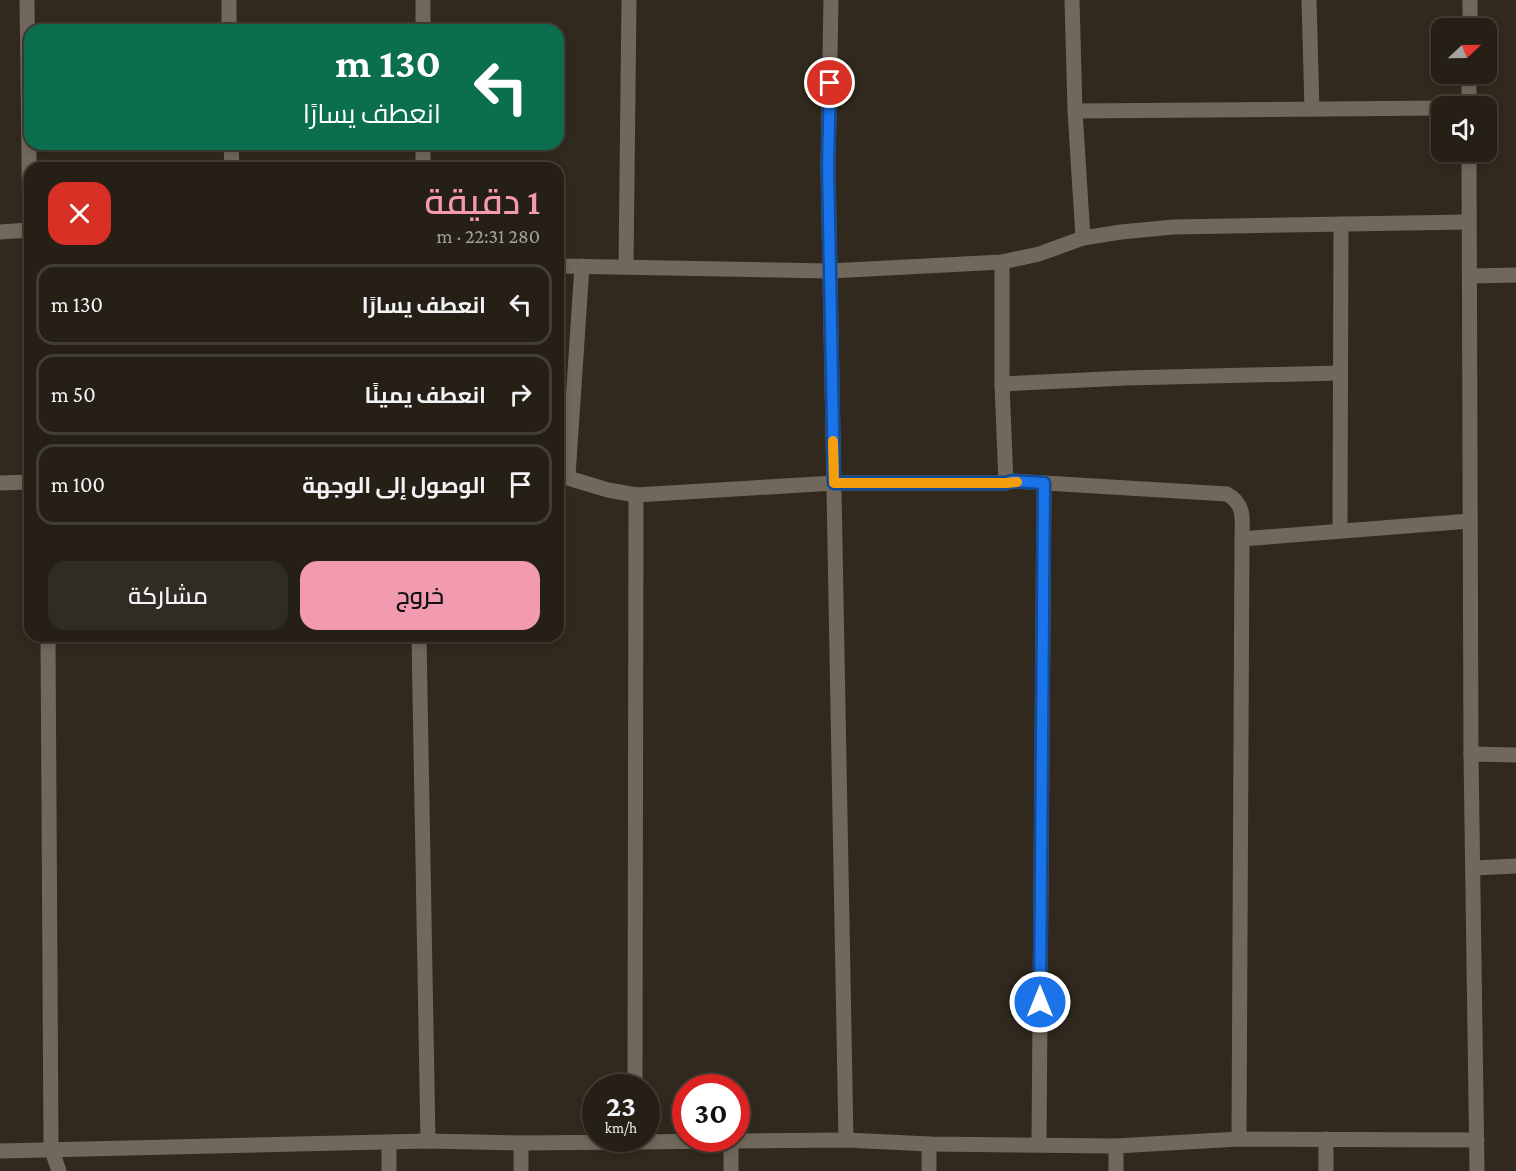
<!DOCTYPE html>
<html lang="ar">
<meta charset="utf-8">
<style>
body{margin:0;font-family:"Crimson Pro",Cairo,serif;background:#312c23;color:#f1f3f6;direction:rtl;height:100vh;display:flex;flex-direction:column;font-size:22px;white-space:nowrap}
*{box-sizing:border-box;margin:0}
p{font-size:20px;color:#a3a2a1}
.icon{flex:none;width:33px;height:33px;fill:none;stroke:currentColor;stroke-width:2;stroke-linecap:round;stroke-linejoin:round}
.map{position:relative;flex:1;overflow:hidden;direction:ltr}
.panel{position:absolute;left:24px;top:162px;width:540px;height:480px;display:flex;flex-direction:column;background:#251f16;border-radius:18px;box-shadow:0 3px 9px #0003,0 0 0 2px #423d35;direction:rtl}
.panel>*{flex:none}
.banner{position:absolute;left:24px;top:24px;width:540px;height:126px;border-radius:18px;box-shadow:0 3px 9px #0003,0 0 0 2px #423d35;direction:rtl;background:#0b6e4f;color:#fff;overflow:hidden}
.needle{width:39px;rotate:68deg}
.controls{position:absolute;left:1431px;top:18px;display:grid;gap:12px}
.controls a{display:grid;place-items:center;width:66px;height:66px;border-radius:12px;background:#251f16;box-shadow:0 3px 9px #0003,0 0 0 2px #423d35;font-size:30px}
.speed{position:absolute;left:582px;top:1074px;display:flex;gap:12px;font-size:30px;font-weight:700;text-align:center}
.speed>*{display:grid;place-content:center;width:78px;height:78px;border-radius:50%;background:#251f16;box-shadow:0 3px 9px #0003,0 0 0 2px #423d35;line-height:1}
.speed small{font-size:15px;font-weight:400}
.speed .limit{border:9px solid #d22;background:#fff;color:#111}
.pin{position:absolute;display:grid;place-items:center;width:51px;height:51px;color:#fff;margin:-26px;border:3px solid #fff;border-radius:50%;box-shadow:0 2px 6px #0007}
.me{position:absolute;width:66px;margin:-33px;rotate:0deg;stroke-linejoin:round;filter:drop-shadow(0 0 4px #0008)}
.turn{display:flex;align-items:center;gap:21px;height:126px;padding:0 24px;font-size:27px}
.turn .icon{width:78px;height:78px;stroke-width:2.5}
.turn b{display:block;font-size:42px;line-height:51px}
.round{display:grid;place-items:center;flex:none;width:63px;height:63px;border-radius:18px;background:#312c23}
.head{display:flex;align-items:center;justify-content:space-between;height:102px;padding:0 24px}
h1{font-size:36px;font-weight:600;line-height:45px;color:#f29ab0}
.button{display:flex;gap:12px;margin-top:auto;padding:12px 24px}
.button a{flex:1;height:69px;border-radius:18px;background:#f29ab0;color:#111;font-size:24px;font-weight:600;line-height:69px;text-align:center}
.button a+a{background:#312c23;color:#f1f3f6}
ul{padding:0;list-style:none}
li{display:flex;align-items:center;gap:18px;height:81px;margin:0 12px 9px;padding:0 12px;border:3px solid #423d35;border-radius:18px}
li div{flex:1}
li b{display:block;font-size:22px}
li em{font-style:normal}
.map>svg:first-child{display:block}
</style>
<div class="map">
<svg width="1516" height="1171" viewBox="0 0 1516 1171">
<rect width="100%" height="100%" fill="#31291d"/>
<g fill="none" stroke-linecap="round" stroke-linejoin="round">
<g stroke="#71685b" stroke-width="15">
<polyline points="27,0 30,237"/>
<polyline points="229,0 229,30"/>
<polyline points="831,0 828,166 846,1140"/>
<polyline points="1072,0 1075,111 1083,238"/>
<polyline points="1309,0 1312,109"/>
<polyline points="423,30 423,0"/>
<polyline points="1075,111 1442,108"/>
<polyline points="231,144 232,168"/>
<polyline points="423,168 423,144"/>
<polyline points="0,232 30,230"/>
<polyline points="1002,262 1002,384 1006,483"/>
<polyline points="558,266 830,271 1002,262 1039,254 1083,238 1121,232 1173,227 1468,222"/>
<polyline points="626,267 629,0"/>
<polyline points="1002,384 1126,378 1340,373"/>
<path d="M558 475 608 490 636 495 834 483H1006L1012 481 1227 494C1246 505 1242 520 1242 539"/>
<polyline points="568,476 582,266"/>
<polyline points="0,483 30,482"/>
<polyline points="1340,531 1341,224"/>
<polyline points="48,636 51,1148 59,1171"/>
<polyline points="419,636 428,1141"/>
<polyline points="1471,754 1516,755"/>
<polyline points="1474,868 1516,866"/>
<polyline points="635,1088 636,495"/>
<polyline points="1239,1139 1242,539 1470,521"/>
<polyline points="1326,1139 1326,1171"/>
<polyline points="389,1143 389,1171"/>
<polyline points="1039,1144 1044,483"/>
<polyline points="1116,1146 1116,1171"/>
<polyline points="0,1151 428,1141 521,1143 846,1140 929,1144 1116,1146 1239,1139 1477,1140"/>
<polyline points="521,1171 521,1143"/>
<polyline points="731,1171 731,1140"/>
<polyline points="929,1171 929,1144"/>
</g>
<g stroke="#71685b" stroke-width="15">
<polyline points="1470,28 1470,0"/>
<polyline points="1469,106 1469,74"/>
<polyline points="1469,152 1471,754 1477,1171"/>
<polyline points="1470,276 1516,275"/>
</g>
</g>
<g fill="none" stroke-linecap="round" stroke-linejoin="round">
<g stroke="#114b97" stroke-width="15">
<polyline id="route" points="830,83 828,166 834,483 1006,483 1012,481 1044,483 1040,1002"/>
</g>
<use href="#route" stroke="#1a73e8" stroke-width="10"/>
<polyline stroke="#f59e0b" stroke-width="10" points="833,441 834,483 1006,483 1017,482"/>
</g>
</svg>
<div class="controls">
<a><svg class="needle" viewBox="-14 -14 28 28"><path d="M0-13l5 13h-10z" fill="#e53935"/><path d="M0 13l5-13h-10z" fill="#a3a2a1"/></svg></a>
<a><svg class="icon" aria-label="sound" viewBox="0 0 24 24"><path d="M4 9h4l5-4v14l-5-4H4zM17 9q2 3 0 6"/></svg></a>
</div>
<div class="speed"><div>23<small>km/h</small></div><div class="limit">30</div></div>
<div class="pin" style="left:830px;top:83px;background:#d93025"><svg class="icon" aria-label="arrive" viewBox="0 0 24 24"><path d="M6 21V4h12l-3 4 3 4H6"/></svg></div>
<svg class="me" style="left:1040px;top:1002px" viewBox="-20 -20 40 40"><circle r="17" fill="#1a73e8" stroke="#fff" stroke-width="3"/><path d="M0-11L8 9 0 5-8 9z" fill="#fff"/></svg>
<div class="banner">
<div class="turn"><svg class="icon" aria-label="left" viewBox="0 0 24 24"><path d="M17 20v-9H6M10 6l-5 5 5 5"/></svg><div><b>130 m</b>انعطف يسارًا</div></div>
</div>
<section class="panel">
<div class="head"><div><h1>1 دقيقة</h1><p>280 m · 22:31</p></div><a class="round" style="background:#d93025;color:#fff"><svg class="icon" aria-label="close" viewBox="0 0 24 24"><path d="M6 6l12 12M18 6L6 18"/></svg></a></div>
<ul>
<li><svg class="icon" aria-label="left" viewBox="0 0 24 24"><path d="M17 20v-9H6M10 6l-5 5 5 5"/></svg><div><b>انعطف يسارًا</b></div><em>130 m</em></li>
<li><svg class="icon" aria-label="right" viewBox="0 0 24 24"><path d="M7 20v-9h11M14 6l5 5-5 5"/></svg><div><b>انعطف يمينًا</b></div><em>50 m</em></li>
<li><svg class="icon" aria-label="arrive" viewBox="0 0 24 24"><path d="M6 21V4h12l-3 4 3 4H6"/></svg><div><b>الوصول إلى الوجهة</b></div><em>100 m</em></li>
</ul>
<div class="button"><a>خروج</a><a>مشاركة</a></div>
</section>
</div>
